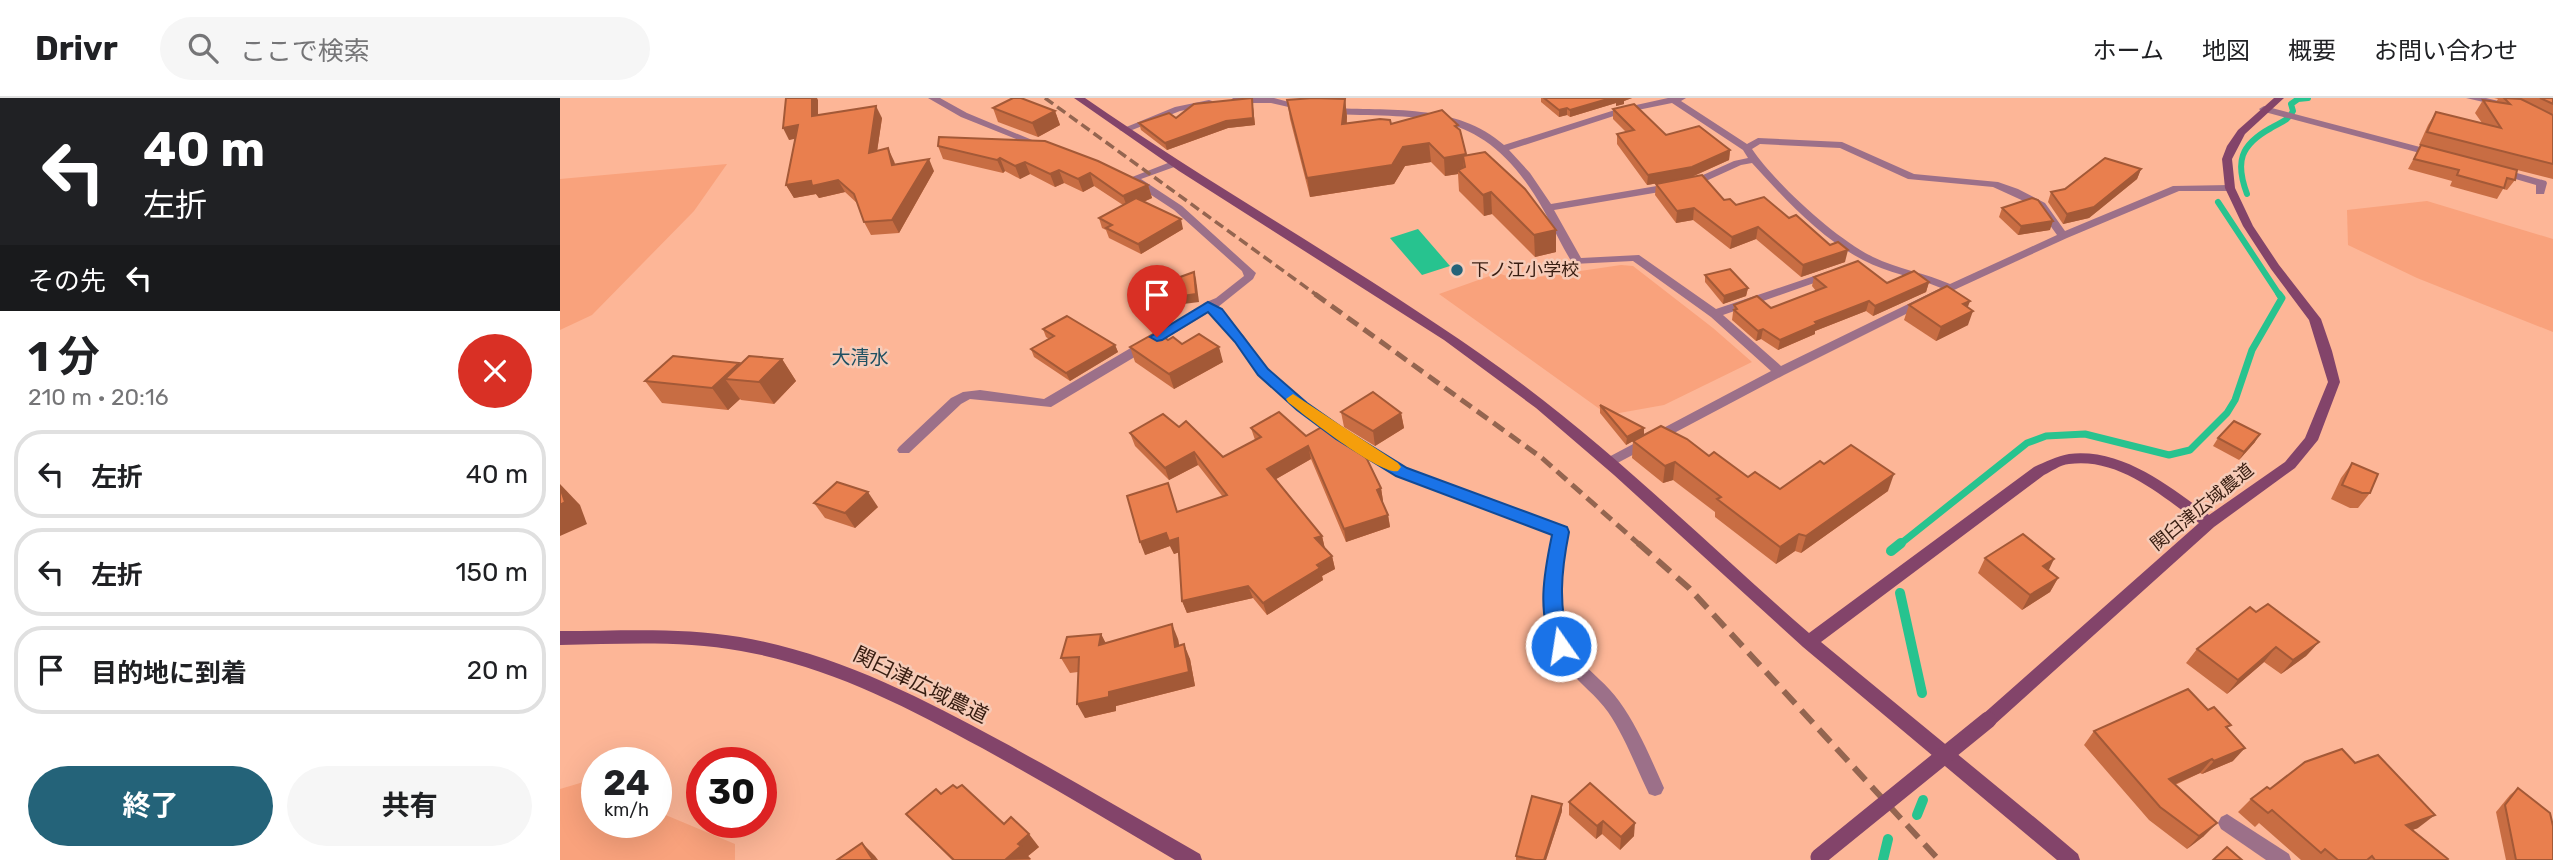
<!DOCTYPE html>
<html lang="ja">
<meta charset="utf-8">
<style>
body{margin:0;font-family:Rubik,"Noto Sans JP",sans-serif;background:#f6f6f6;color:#202124;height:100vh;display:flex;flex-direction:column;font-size:26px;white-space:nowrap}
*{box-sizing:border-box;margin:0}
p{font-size:23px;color:#757577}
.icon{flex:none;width:38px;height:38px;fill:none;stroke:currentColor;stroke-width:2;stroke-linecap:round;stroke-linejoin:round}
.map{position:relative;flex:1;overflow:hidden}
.details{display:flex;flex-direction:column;background:#fff;width:560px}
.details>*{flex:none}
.hud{background:#202124;color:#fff;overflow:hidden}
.speed{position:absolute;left:21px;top:649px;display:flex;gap:14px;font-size:35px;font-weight:700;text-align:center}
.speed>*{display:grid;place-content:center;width:91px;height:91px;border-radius:50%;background:#fff;box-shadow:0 7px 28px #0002;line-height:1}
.speed small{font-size:18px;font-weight:400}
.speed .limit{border:10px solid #d22;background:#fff;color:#111}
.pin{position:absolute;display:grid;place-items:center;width:60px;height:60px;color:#fff;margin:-72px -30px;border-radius:50% 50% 50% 0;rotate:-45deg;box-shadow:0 0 7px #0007}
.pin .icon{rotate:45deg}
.me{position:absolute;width:77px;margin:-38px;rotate:347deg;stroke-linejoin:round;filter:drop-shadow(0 0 5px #0008)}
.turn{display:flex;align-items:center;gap:24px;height:147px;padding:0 28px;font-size:32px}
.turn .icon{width:91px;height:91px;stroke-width:2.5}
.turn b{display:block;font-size:49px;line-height:60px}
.then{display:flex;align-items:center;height:66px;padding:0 28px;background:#0003;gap:14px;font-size:26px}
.round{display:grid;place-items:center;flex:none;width:74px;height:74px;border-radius:37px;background:#f6f6f6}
.headline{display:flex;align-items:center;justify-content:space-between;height:119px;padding:0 28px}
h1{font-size:42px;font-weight:700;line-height:52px}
.button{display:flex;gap:14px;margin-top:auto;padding:14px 28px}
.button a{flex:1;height:80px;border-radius:42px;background:#246379;color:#fff;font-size:28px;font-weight:700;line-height:80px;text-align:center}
.button a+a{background:#f6f6f6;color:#202124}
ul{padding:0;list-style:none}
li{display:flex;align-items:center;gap:21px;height:88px;margin:0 14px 10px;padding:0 14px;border:4px solid #e0e0e0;border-radius:28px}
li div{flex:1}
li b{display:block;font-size:26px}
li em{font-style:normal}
header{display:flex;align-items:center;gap:42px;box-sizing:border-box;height:98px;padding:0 35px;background:#fff;border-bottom:2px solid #e0e0e0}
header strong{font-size:33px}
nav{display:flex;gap:38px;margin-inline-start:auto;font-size:24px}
.search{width:490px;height:63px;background:#f6f6f6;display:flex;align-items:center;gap:18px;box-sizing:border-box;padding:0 24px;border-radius:38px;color:#757577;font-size:26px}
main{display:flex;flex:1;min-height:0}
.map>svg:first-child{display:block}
</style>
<header>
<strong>Drivr</strong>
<div class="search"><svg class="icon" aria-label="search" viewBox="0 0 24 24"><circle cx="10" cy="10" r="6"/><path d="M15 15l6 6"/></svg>ここで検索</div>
<nav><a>ホーム</a><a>地図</a><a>概要</a><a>お問い合わせ</a></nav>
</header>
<main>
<section class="details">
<div class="hud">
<div class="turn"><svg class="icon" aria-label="left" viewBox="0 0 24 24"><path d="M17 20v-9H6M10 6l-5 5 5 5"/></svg><div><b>40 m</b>左折</div></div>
<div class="then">その先<svg class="icon" aria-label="left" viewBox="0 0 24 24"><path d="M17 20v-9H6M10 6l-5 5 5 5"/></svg></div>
</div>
<div class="headline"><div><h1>1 分</h1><p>210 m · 20:16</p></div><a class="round" style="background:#d93025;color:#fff"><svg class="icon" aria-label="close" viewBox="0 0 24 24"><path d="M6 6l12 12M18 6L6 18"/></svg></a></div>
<ul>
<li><svg class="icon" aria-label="left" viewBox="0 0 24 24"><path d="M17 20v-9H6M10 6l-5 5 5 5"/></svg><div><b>左折</b></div><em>40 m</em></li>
<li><svg class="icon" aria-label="left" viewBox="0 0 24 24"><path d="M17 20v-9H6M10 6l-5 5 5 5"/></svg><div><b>左折</b></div><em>150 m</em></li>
<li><svg class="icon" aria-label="arrive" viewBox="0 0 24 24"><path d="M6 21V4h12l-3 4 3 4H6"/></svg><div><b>目的地に到着</b></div><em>20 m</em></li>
</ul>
<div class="button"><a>終了</a><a>共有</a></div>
</section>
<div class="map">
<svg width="1993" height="762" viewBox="0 0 1993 762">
<rect width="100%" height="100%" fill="#fdb697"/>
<g fill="#f9a27c">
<polygon points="167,66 134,113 32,217 0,232 0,81"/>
<polygon points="1867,103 1993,141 1993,234 1857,180 1788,147 1787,112"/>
<polygon points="1061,167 1073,168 1153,230 1192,264 1104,307 1048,317 879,196 938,175 958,182"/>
<polygon points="27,683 37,687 37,724 96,724 96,713 175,746 175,762 0,762 0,691"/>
</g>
<polygon fill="#27c38f" points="858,131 890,168 862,177 830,140"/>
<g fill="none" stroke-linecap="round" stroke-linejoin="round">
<g stroke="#27c38f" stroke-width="6">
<path d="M1687 96C1675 64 1680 47 1711 30 1721 24 1728 23 1733 13L1731 6 1738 1 1748 0"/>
<polyline points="1658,104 1720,198"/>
</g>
<polyline stroke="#27c38f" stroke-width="7" points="1339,447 1467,345 1486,338 1525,336 1609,357 1630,352 1667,315 1675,302 1692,252 1722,200 1719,196"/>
<g stroke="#27c38f" stroke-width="10">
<polyline points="1331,453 1341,445"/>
<polyline points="1340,495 1362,595"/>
<polyline points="1357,717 1363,702"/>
<polyline points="1323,762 1328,741"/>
</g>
<g fill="#9c7089" fill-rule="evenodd">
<polygon points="368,0 380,0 407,15 489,49 481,51 401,19"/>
<polygon points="673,0 714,0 751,10 746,13 711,5 676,5 671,2"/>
<path d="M1108 0H1126L1121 3 1187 46 1198 40 1282 44 1354 76 1438 84 1458 91 1485 105 1505 133 1613 88 1670 87 1675 90 1670 93H1619L1507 140 1394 192 1224 277 1048 370 1041 365 1043 362 1211 273 1151 219 1073 163 1013 166C999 144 989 119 974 96 918 9 861 20 769 16L764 13 769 10C828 13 897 5 944 47L1058 11ZM1112 5 1183 52 1188 60 1174 63 1132 82 991 106 970 75 949 52 1063 15ZM1200 46 1280 50 1348 81 1433 89 1477 109 1497 137 1390 186C1365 175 1338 171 1313 159 1276 141 1215 85 1192 51ZM1192 65C1224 100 1260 140 1303 162 1327 175 1356 179 1381 190L1221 268 1163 217 1274 178V174H1266L1156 211 1079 157 1021 160 994 112 1135 88 1181 67Z"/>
<polygon points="1906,0 1926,0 1959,8 1954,11"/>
<polygon points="649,2 652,3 652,7 620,13 567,34 559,32 615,9"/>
<polygon points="1704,8 1879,54 1880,56 1875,59 1701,13 1699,11"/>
<path d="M613 63 618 66 617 68 581 81 622 108 696 175 693 181 658 209 684 238 707 271 747 305 786 334 847 370 1006 430 1008 434C1000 475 991 524 1018 560 1031 575 1048 587 1059 603 1078 629 1091 661 1104 690L1101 696 1095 698 1089 696C1076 669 1065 639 1048 614 1037 598 1020 586 1008 571 977 532 984 482 993 437L837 378 776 340 737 311 699 277 676 244 650 214 491 309 410 301 401 306 349 355H339L337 352 339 349 391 300 403 294 420 292 484 301 642 208 644 205 656 200 684 178 682 173 614 112 567 81Z"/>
<polygon points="1939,70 1986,83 1987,85 1984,96 1976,96 1976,87 1935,75 1935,71"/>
<polygon points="1667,716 1729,756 1731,762 1706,762 1661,731 1658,725 1661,719"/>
</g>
<g fill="#83446a" fill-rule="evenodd">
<path d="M514 0H525C662 95 808 175 943 272 1052 351 1148 447 1249 535L1474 369C1485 364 1497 358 1509 356 1563 350 1608 388 1649 417L1725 364 1745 340 1768 284 1749 222 1711 171 1683 128 1665 90 1662 61 1667 48 1678 32 1714 0H1724L1685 36 1672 61 1675 90 1693 128 1719 167 1761 221 1772 253 1780 284 1758 342 1735 370 1654 429 1434 627 1428 629 1422 627 1419 622 1422 617 1639 425C1602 398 1559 359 1509 366 1500 367 1492 373 1484 377L1261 544 1485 728 1518 756 1520 762H1497L1243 549 1054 377 976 310 884 242 619 73Z"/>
<path d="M0 533C60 533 121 529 180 539 274 555 358 598 441 643 508 679 573 718 640 756L642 762H615C551 724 487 686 422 650 345 608 268 568 181 553 121 542 60 546 0 547Z"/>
</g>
<polyline stroke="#946550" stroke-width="3.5" stroke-dasharray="10 5" stroke-linecap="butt" points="485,0 758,198"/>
<polyline stroke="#946550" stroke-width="5" stroke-dasharray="13 7" stroke-linecap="butt" points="755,196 982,360 1080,447"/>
<polyline stroke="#946550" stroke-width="6" stroke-dasharray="17 9" stroke-linecap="butt" points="1078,445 1129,490 1379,762"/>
<polyline stroke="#83446a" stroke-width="17" points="1259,759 1428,622"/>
</g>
<g fill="#c86d43">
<polygon points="692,0 695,27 668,30 607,52 581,32 579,25 616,20"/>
<polygon points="981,0 1072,0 1064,3 1064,6 1056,8 1056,5 1010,19 1007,17 999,19 981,4"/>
<polygon points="1934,0 1993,0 1993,81 1894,56 1955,82 1947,92 1943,91 1937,101 1890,88 1892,83 1848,71 1861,47 1859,47 1868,27 1876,14 1922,25 1915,15 1923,2 1936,4 1938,1"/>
<polygon points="785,1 787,19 787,26 831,26 898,30 906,58 996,154 975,159 932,116 924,118 899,93 898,76 885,78 871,64 845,68 834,86 750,99 730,21 727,2"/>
<polygon points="258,2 258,17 322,20 317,53 334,63 335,66 374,73 339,135 311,137 304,124 298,106 285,94 259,100 256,96 234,100 226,87 235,40 229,42"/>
<polygon points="433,10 495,13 500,27 478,39 438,24"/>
<polygon points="1053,11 1106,37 1170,52 1169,62 1134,78 1164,102 1176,107 1229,120 1285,164 1241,179 1196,141 1170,151 1133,122 1116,125 1095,97 1096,86 1105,84 1087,87 1057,46 1057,36 1066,34 1053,21"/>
<polygon points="379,39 588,87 592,100 583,104 623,131 581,156 549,140 546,132 542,130 539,120 563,107 534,88 523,94 504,85 495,89 470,76 460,81 445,73 443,75 383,61 378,48"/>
<polygon points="1581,71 1577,81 1529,120 1503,126 1488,104 1491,94"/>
<polygon points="1442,110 1490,132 1458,137 1439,119"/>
<polygon points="1145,177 1188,190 1186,198 1163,206 1145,184"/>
<polygon points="1254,179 1327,185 1369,184 1366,194 1313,218 1306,213 1255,233 1255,236 1218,252 1201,241 1196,243 1172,222 1174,207 1211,210 1256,193 1252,188"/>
<polygon points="1349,207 1408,209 1408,227 1376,243 1344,222"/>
<polygon points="483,231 555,247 558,254 510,283 474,259 471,251 489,241 486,239"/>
<polygon points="608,242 622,246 663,264 614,291 575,264 570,249"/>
<polygon points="222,261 236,283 214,306 181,302 180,301 168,312 102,305 85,283 180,267"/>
<polygon points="1040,307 1084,330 1084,337 1149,358 1188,379 1220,391 1264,366 1328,393 1241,455 1235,453 1216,466 1155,419 1155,414 1113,382 1103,385 1072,360 1073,343 1066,347 1040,315"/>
<polygon points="781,314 841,315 844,330 815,348 784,329"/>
<polygon points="619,329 663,359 695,342 691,330 746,338 799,354 821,390 823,403 822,403 828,417 830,429 786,444 751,361 716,381 762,438 765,451 772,458 775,471 762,478 763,482 707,517 693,500 627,515 622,503 619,454 614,456 610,448 585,457 618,414 663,399 638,367 609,382 575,348 570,335"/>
<polygon points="1658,340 1695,344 1679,362 1653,348"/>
<polygon points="1792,365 1810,395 1798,410 1790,410 1771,401 1781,380"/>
<polygon points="254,405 318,409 295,430 265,420"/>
<polygon points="1425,460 1488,472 1498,480 1490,494 1462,512 1418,475"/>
<polygon points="1696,514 1759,544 1746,558 1721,576 1704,564 1667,596 1626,565 1637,551"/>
<polygon points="541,536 545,545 618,541 619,548 630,561 635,588 556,608 556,613 525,620 518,574 510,575 501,560"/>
<polygon points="1648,612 1668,631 1673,663 1642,676 1640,675 1615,687 1644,738 1627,751 1589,722 1524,647 1534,633"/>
<polygon points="1958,690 1993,762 1946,762 1936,714 1950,697"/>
<polygon points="1710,691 1858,730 1852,732 1887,762 1741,762 1699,725 1695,729 1678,714 1691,701"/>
<polygon points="381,696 479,749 468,758 471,761 470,762 392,762 346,716"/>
<polygon points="1009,704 1074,738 1060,752 1042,736 1036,741 1009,717"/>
<polygon points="1002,713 986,762 956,762 956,758"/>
</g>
<g fill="#a35937">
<polygon points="252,0 257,0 258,2 258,30 252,18"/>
<polygon points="692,0 695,27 668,30 607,52 605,45"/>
<polygon points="1051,0 1072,0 1064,3 1064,6 1056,8 1056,5 1010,19 1010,12"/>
<polygon points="785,1 787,19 784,45 782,26"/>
<polygon points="316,8 322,20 315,67 309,55"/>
<polygon points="1007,10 1007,17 999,19 999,12"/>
<polygon points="495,13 500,27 478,39 472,25"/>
<polygon points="238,27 244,39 229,42 223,30"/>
<polygon points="869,45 871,64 845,68 834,86 750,99 747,80 843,49"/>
<polygon points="328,50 334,63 338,79 332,67"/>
<polygon points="1170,52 1169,62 1131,79 1087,87 1088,77"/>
<polygon points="906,56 907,75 903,58 904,75 898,72 898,76 885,78 884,60"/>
<polygon points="440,60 445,73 443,75 437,62"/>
<polygon points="369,61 374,73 339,135 332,122"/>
<polygon points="465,64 470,76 460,81 455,68"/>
<polygon points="1581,71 1577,81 1529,120 1503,126 1507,116"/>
<polygon points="499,72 504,85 495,89 490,76"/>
<polygon points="530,75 534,88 523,94 518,81"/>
<polygon points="278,82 285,94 259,100 256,96 234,100 226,87 251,83"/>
<polygon points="588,87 592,100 568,111 563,98"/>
<polygon points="931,94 932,116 924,118 923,97"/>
<polygon points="1134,110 1133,122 1116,125 1117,113"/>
<polygon points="621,121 623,131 581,156 578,146"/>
<polygon points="1493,123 1490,132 1458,137 1461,128"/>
<polygon points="1198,129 1196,141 1170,151 1172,139"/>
<polygon points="996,132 996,154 975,159 974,137"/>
<polygon points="1288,152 1285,164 1241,179 1243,167"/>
<polygon points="634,174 636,181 639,204 577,212 575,205"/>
<polygon points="1369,184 1366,194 1313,218 1315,208"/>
<polygon points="1188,190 1186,198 1163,206 1164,198"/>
<polygon points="1309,203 1306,213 1255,233 1255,236 1218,252 1220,242 1255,224"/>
<polygon points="1410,203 1405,217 1413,213 1408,227 1376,243 1381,229 1403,206"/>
<polygon points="1203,231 1201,241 1196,243 1198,233"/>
<polygon points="555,247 558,254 510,283 506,275"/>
<polygon points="659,249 663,264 614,291 609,276"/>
<polygon points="222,261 236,283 214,306 199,284"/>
<polygon points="179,265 192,283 165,281 180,301 168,312 152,290"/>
<polygon points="841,315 844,330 815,348 813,333"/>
<polygon points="1084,330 1084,337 1066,347 1067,339"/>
<polygon points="1700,336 1695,344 1679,362 1684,354"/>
<polygon points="748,348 751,361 711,384 707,371"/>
<polygon points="634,354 638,367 609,382 605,370"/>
<polygon points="1115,364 1113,382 1103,385 1105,368"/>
<polygon points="1334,376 1328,393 1241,455 1246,438"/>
<polygon points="0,386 20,407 27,426 0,438"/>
<polygon points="821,390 823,403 819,405 817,392"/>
<polygon points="308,394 318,409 295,430 285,415"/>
<polygon points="828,417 830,429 786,444 784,431"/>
<polygon points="606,435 618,440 623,453 614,456 610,448 585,457 580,444"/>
<polygon points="1239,436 1235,453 1216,466 1220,449"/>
<polygon points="762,438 765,451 758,453 755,440"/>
<polygon points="772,458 775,471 762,478 763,482 707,517 703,505"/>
<polygon points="1494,461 1487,476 1483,468"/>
<polygon points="1498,480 1490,494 1462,512 1470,497"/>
<polygon points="688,488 693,500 627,515 622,503"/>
<polygon points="612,526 618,541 622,563 615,549"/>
<polygon points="541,536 549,551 539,547"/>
<polygon points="1759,544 1746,558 1721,576 1733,562"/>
<polygon points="624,546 630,561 635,588 556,608 556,613 525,620 517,606 549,594"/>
<polygon points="1716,549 1704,564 1667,596 1678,582"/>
<polygon points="1685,650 1673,663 1642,676 1654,663"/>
<polygon points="1652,661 1640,675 1597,694 1609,681"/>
<polygon points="1002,706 1002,713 986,762 984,762"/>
<polygon points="1875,717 1858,730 1830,740 1846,727"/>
<polygon points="1043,723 1042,736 1036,741 1037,728"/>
<polygon points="1075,725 1074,738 1060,752 1061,739"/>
<polygon points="1657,725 1644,738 1627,751 1639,738"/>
<polygon points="469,736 479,749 468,758 471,761 445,762 458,746"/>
<polygon points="302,745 315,758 318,762 313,762"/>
</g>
<g fill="#e97f4e" stroke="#a35937" stroke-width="2">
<polygon points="226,0 252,0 252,18 316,8 309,55 328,50 332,67 369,61 332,122 304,124 294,96 278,82 252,88 251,83 226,87 238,27 223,30"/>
<polygon points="453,0 461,0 495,13 472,25 433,10"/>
<polygon points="692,0 693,20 666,23 605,45 579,25 609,15 616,20 634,6"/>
<polygon points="753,0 785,1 782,26 820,21 830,22 831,26 882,12 898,27 895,28 900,32 906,56 884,60 869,45 843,49 832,67 747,80 727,2"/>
<polygon points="984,0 1051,0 1010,12 1007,10 999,12"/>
<polygon points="1944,0 1961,1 1993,17 1993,66 1867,34 1876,14 1941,30 1923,2 1950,6"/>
<polygon points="1980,0 1993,0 1993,6 1991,5"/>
<polygon points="1074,6 1106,37 1139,28 1170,52 1132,69 1088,77 1057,36 1074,32 1053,11"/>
<polygon points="379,39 485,43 538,63 588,87 563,98 530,75 518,81 499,72 490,76 465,64 455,68 440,60 437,62 378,48"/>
<polygon points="1861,47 1957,72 1955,82 1947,80 1944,90 1897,77 1899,72 1854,61"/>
<polygon points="925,54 965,91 996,132 974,137 931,94 923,97 898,72 905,69 903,58"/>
<polygon points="1545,60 1581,71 1534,109 1507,116 1491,94 1505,91"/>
<polygon points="1142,77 1164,102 1170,101 1176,107 1204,99 1229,120 1236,117 1270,147 1278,144 1288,152 1243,167 1198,129 1172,139 1134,110 1117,113 1096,86"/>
<polygon points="576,100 621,121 578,146 546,130 552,127 539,120"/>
<polygon points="1472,100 1478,102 1493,123 1461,128 1442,110"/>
<polygon points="1298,163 1327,185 1354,173 1369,184 1315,208 1309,203 1255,224 1257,226 1220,242 1203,231 1198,233 1174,212 1177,211 1174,207 1197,198 1211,210 1266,189 1254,179"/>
<polygon points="1170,171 1188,190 1164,198 1145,177"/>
<polygon points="634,174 636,196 575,205 573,196"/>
<polygon points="1387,188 1410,203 1403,206 1413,213 1381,229 1349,207"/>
<polygon points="507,218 555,247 506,275 471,251 494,238 483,231"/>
<polygon points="597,234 608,242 613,239 622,246 639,236 659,249 609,276 570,249"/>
<polygon points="113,258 179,265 152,290 85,283"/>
<polygon points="189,258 222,261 199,284 165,281"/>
<polygon points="813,294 841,315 813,333 781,314"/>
<polygon points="1040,307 1084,330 1067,339"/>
<polygon points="719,314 746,338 767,326 798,345 793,348 807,361 821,390 817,392 828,417 784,431 748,348 707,371 762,438 755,440 772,458 757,467 760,470 703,505 688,488 622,503 618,440 609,443 606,435 580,444 567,398 608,385 617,414 667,397 634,354 605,370 570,335 603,316 619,329 626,323 663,359 701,339 691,330"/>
<polygon points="1674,323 1700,336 1684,354 1658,340"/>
<polygon points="1101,328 1127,341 1149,358 1154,354 1188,379 1195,374 1220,391 1260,363 1264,366 1291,347 1334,376 1246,438 1239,436 1220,449 1157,401 1161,399 1115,364 1105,368 1073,343"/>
<polygon points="1792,365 1818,376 1810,395 1802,395 1782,387"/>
<polygon points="277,384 308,394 285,415 254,405"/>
<polygon points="0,389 5,404 0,407"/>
<polygon points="1463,436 1494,461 1483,468 1498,480 1470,497 1425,460"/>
<polygon points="1708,506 1759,544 1733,562 1716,549 1678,582 1637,551 1690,509 1696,514"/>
<polygon points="612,526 615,549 624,546 629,574 549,594 549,599 517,606 519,559 501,560 507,539 541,536 539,547"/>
<polygon points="1628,591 1648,612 1654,609 1671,627 1666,629 1685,650 1654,663 1652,661 1609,681 1657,725 1639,738 1600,709 1534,633"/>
<polygon points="1782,651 1795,665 1818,657 1875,717 1846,727 1888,761 1887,762 1815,762 1812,758 1807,762 1778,762 1765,751 1761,755 1712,712 1708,715 1691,701 1707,689 1710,691 1745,664"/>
<polygon points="1030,685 1075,725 1061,739 1043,723 1037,728 1009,704"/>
<polygon points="393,687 397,690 402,687 444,726 451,719 469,736 458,746 461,748 445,762 394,762 346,716 376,691 381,696"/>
<polygon points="1958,690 1990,715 1993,728 1993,762 1956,762 1945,707"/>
<polygon points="972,698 1002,706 984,762 975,762 956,758"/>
<polygon points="302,745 313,762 277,762"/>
<polygon points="1667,749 1682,762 1653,762"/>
</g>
<path fill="#1a73e8" stroke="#114b97" stroke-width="2" d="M648 204 662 211 708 271 747 305 787 333 847 370 1007 429 1009 434C1001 474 998 508 1010 548L1008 553 1001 555 995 553C976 517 984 475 992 437L836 378 776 341 737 312 698 277 675 244 648 214 602 242 597 243 590 239Z"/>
<path fill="#f59e0b" d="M733 296 838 365 841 369 838 373C821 378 745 318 728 304L726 301Z"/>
<circle fill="#246379" stroke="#f6cbb8" stroke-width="2.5" cx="897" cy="172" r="7"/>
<g text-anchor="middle" stroke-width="5" stroke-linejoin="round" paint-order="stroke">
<g font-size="18" fill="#371d11" stroke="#f6cbb8" text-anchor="start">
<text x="911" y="178">下ノ江小学校</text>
</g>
<g font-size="18" fill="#371d11" stroke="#f6cbb8">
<text transform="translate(1642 409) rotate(-39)" y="6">関臼津広域農道</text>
</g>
<g font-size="19" fill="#1f5062" stroke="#f6cbb8">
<text x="300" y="266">大清水</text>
</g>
<g font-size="21" fill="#371d11" stroke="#f6cbb8">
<text transform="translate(361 587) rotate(26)" y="7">関臼津広域農道</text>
</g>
</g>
</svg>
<div class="speed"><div>24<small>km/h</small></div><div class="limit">30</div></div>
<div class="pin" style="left:597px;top:239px;background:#d93025"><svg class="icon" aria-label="arrive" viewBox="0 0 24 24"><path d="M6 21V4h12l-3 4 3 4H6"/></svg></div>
<svg class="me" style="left:1001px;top:548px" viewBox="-20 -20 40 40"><circle r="17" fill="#1a73e8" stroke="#fff" stroke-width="3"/><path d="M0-11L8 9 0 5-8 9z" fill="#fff"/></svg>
</div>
</main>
